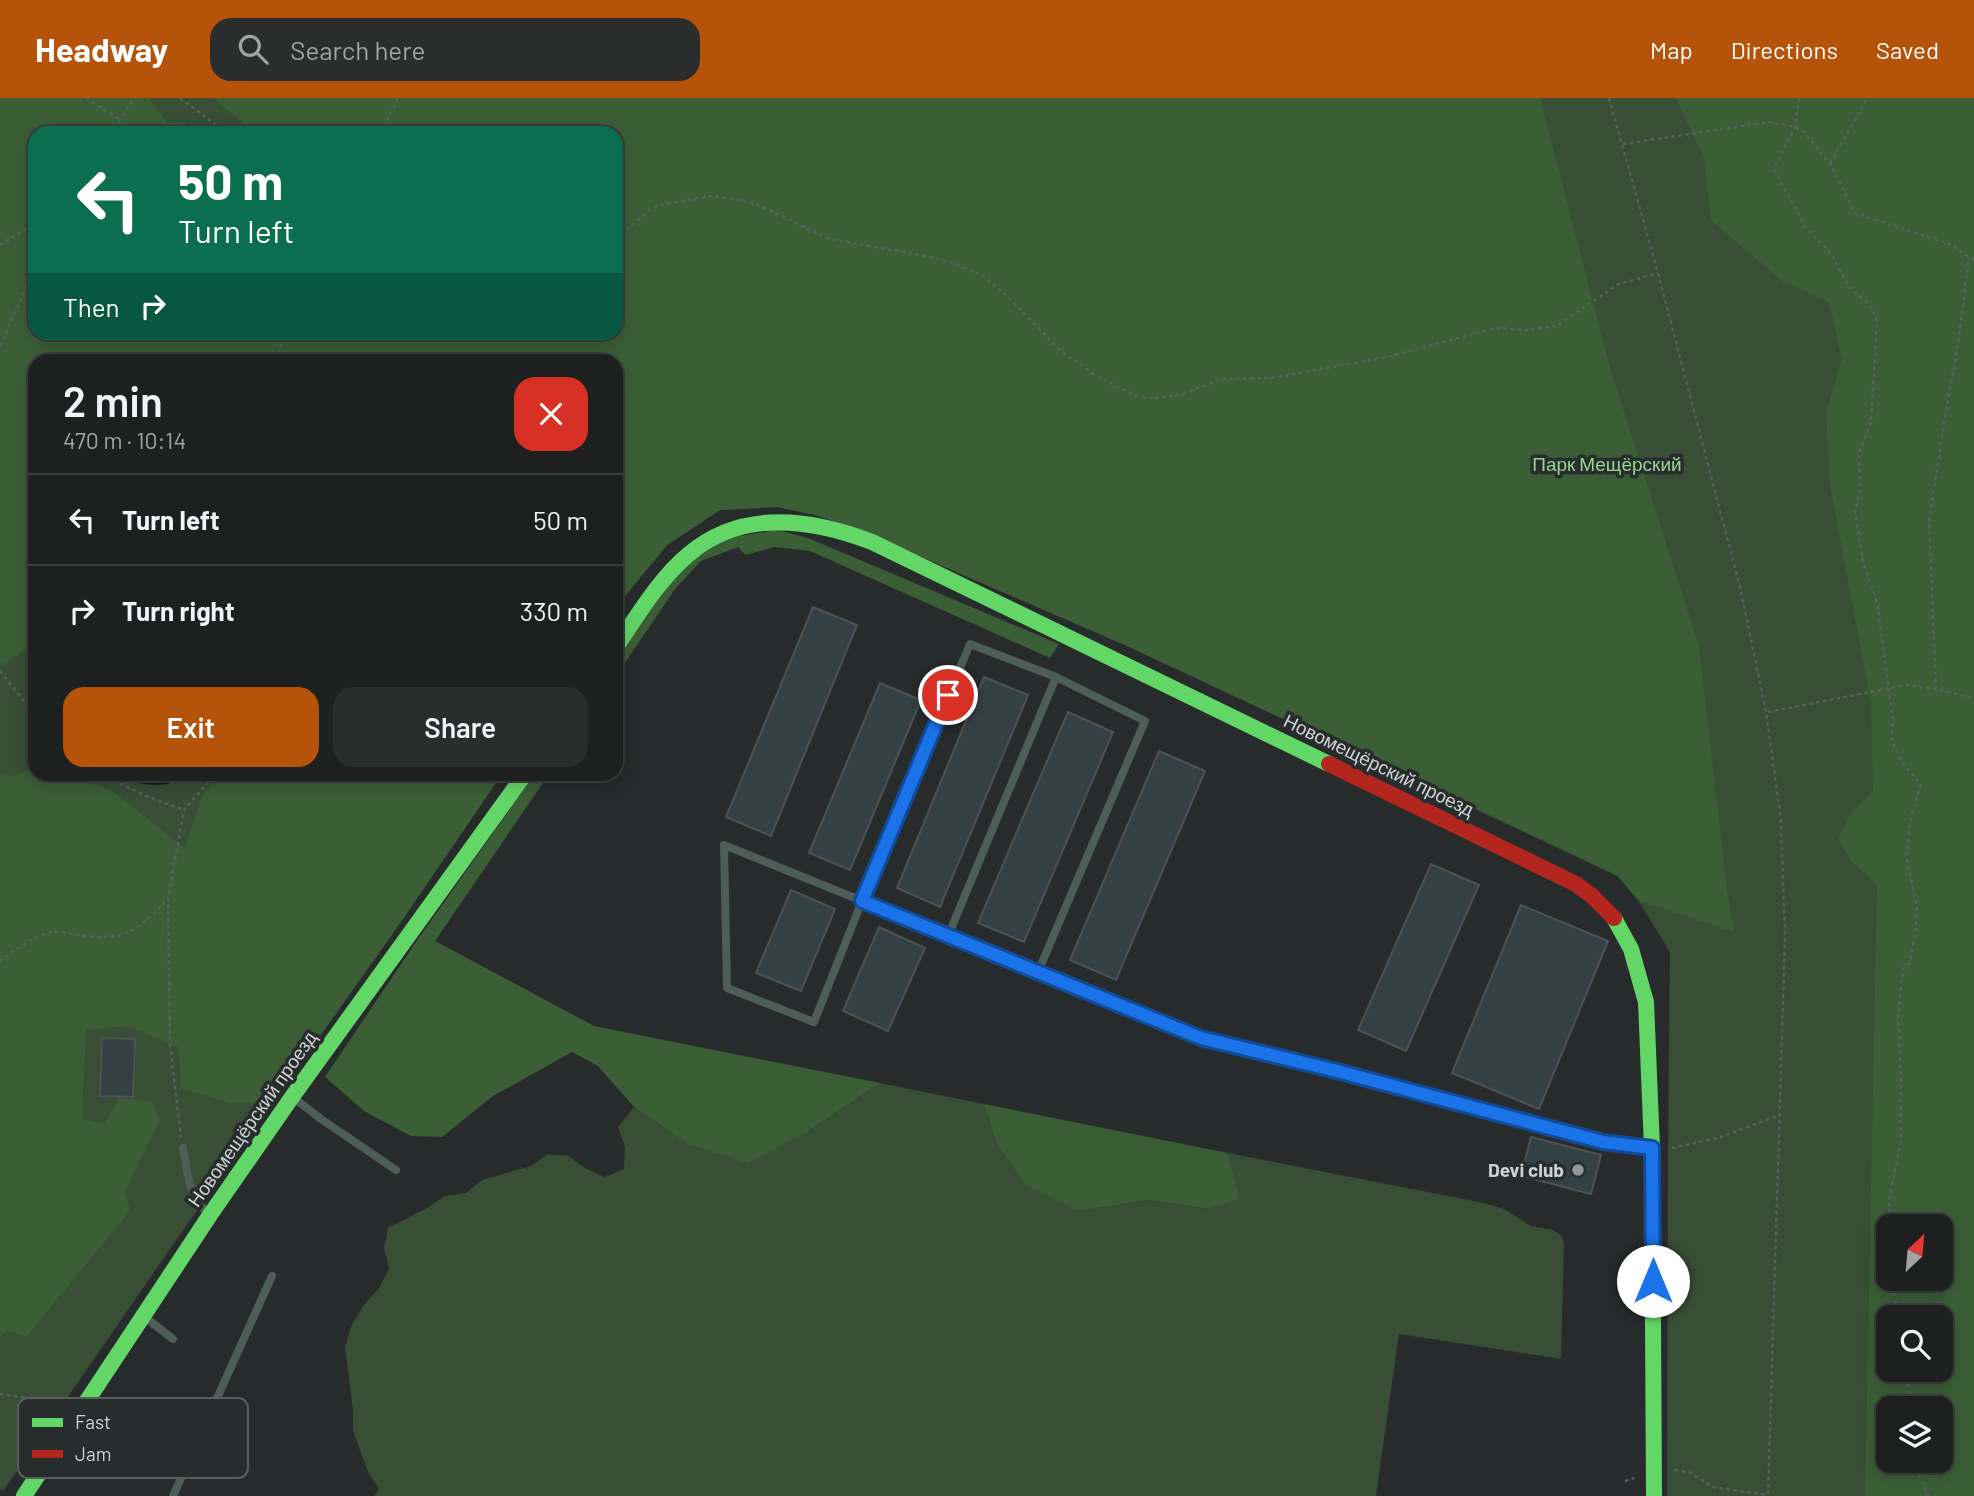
<!DOCTYPE html>
<meta charset="utf-8">
<style>
body{margin:0;font-family:Barlow,sans-serif;background:#2b2d2d;color:#f1f3f6;height:100vh;display:flex;flex-direction:column;font-size:26px;white-space:nowrap}
*{box-sizing:border-box;margin:0}
p{font-size:23px;color:#a1a3a5}
.icon{flex:none;width:38px;height:38px;fill:none;stroke:currentColor;stroke-width:2;stroke-linecap:round;stroke-linejoin:round}
.map{position:relative;flex:1;overflow:hidden}
.side{position:absolute;left:28px;top:256px;width:595px;height:427px;display:flex;flex-direction:column;background:#1e2020;border-radius:21px;box-shadow:0 4px 18px #0003,0 0 0 2px #3c3e3e}
.side>*{flex:none}
.guide{position:absolute;left:28px;top:28px;width:595px;height:214px;border-radius:21px;box-shadow:0 4px 18px #0003,0 0 0 2px #3c3e3e;background:#0b6e4f;color:#fff;overflow:hidden}
.needle{width:46px;rotate:26deg}
.fabs{position:absolute;left:1876px;top:1116px;display:grid;gap:14px}
.fabs a{display:grid;place-items:center;width:77px;height:77px;border-radius:14px;background:#1e2020;box-shadow:0 4px 18px #0003,0 0 0 2px #3c3e3e;font-size:35px}
.pin{position:absolute;display:grid;place-items:center;width:60px;height:60px;color:#fff;margin:-30px;border:4px solid #fff;border-radius:50%;box-shadow:0 2px 7px #0007}
.me{position:absolute;width:77px;margin:-38px;rotate:0deg;stroke-linejoin:round;filter:drop-shadow(0 0 5px #0008)}
.turn{display:flex;align-items:center;gap:24px;height:147px;padding:0 35px;font-size:32px}
.turn .icon{width:91px;height:91px;stroke-width:2.5}
.turn b{display:block;font-size:49px;line-height:60px}
.then{display:flex;align-items:center;height:66px;padding:0 35px;background:#0003;gap:14px;font-size:26px}
.round{display:grid;place-items:center;flex:none;width:74px;height:74px;border-radius:21px;background:#2b2d2d}
.overview{display:flex;align-items:center;justify-content:space-between;height:119px;padding:0 35px}
h1{font-size:42px;font-weight:600;line-height:52px}
.primary-button{display:flex;gap:14px;margin-top:auto;padding:14px 35px}
.primary-button a{flex:1;height:80px;border-radius:21px;background:#b45309;color:#fff;font-size:28px;font-weight:600;line-height:80px;text-align:center}
.primary-button a+a{background:#2b2d2d;color:#f1f3f6}
ul{padding:0;list-style:none}
li{display:flex;align-items:center;gap:21px;height:91px;padding:0 35px;border-top:2px solid #3c3e3e}
li div{flex:1}
li b{display:block;font-size:26px}
li em{font-style:normal}
header{display:flex;align-items:center;gap:42px;box-sizing:border-box;height:98px;padding:0 35px;background:#b45309;color:#fff}
header strong{font-size:33px}
nav{display:flex;gap:38px;margin-inline-start:auto;font-size:24px}
.search{width:490px;height:63px;background:#2b2d2d;display:flex;align-items:center;gap:18px;box-sizing:border-box;padding:0 24px;border-radius:21px;color:#a1a3a5;font-size:26px}
.map>svg:first-child{display:block}
</style>
<header>
<strong>Headway</strong>
<div class="search"><svg class="icon" aria-label="search" viewBox="0 0 24 24"><circle cx="10" cy="10" r="6"/><path d="M15 15l6 6"/></svg>Search here</div>
<nav><a>Map</a><a>Directions</a><a>Saved</a></nav>
</header>
<div class="map">
<svg width="1974" height="1398" viewBox="0 0 1974 1398">
<rect width="100%" height="100%" fill="#282b2b"/>
<g fill="#384e35" fill-rule="evenodd">
<path d="M0 0H1974V1398H1667L1668 1052 1670 854 1638 802 1617 778 1127 548 862 433 815 417 778 409 720 412 667 447 616 509V262H35V676H502L403 821 273 1004 238 1058 188 1125 3 1393 0 1391ZM35 35H616V234H35ZM1888 1129H1941V1181H1888ZM1888 1220H1941V1272H1888ZM1888 1311H1941V1363H1888Z"/>
<polygon points="880,985 984,1006 996,1044 1079,1113 1148,1102 1208,1111 1240,1101 1228,1055 1484,1105 1504,1111 1531,1128 1553,1132 1561,1137 1564,1147 1561,1261 1399,1236 1376,1398 374,1398 379,1391 368,1374 353,1333 353,1312 345,1248 352,1226 364,1207 379,1190 389,1171 384,1150 388,1130 427,1110 445,1098 466,1095 482,1082 531,1068 548,1056 568,1058 585,1070 605,1079 624,1071 625,1049 618,1029 634,1009 686,1045 810,1032"/>
</g>
<g fill="#3b5e37" fill-rule="evenodd">
<polygon points="0,0 151,0 150,2 168,25 185,24 193,35 35,35 35,234 616,234 616,35 256,35 213,0 1540,0 1611,273 1699,548 1726,784 1734,834 1638,802 1617,777 1484,714 1127,548 862,433 815,417 778,409 720,412 667,447 616,509 616,262 35,262 35,545 0,568"/>
<path d="M1676 0H1974V1398H1865L1877 787 1851 763 1838 740 1850 716 1873 693 1871 605 1830 388 1826 314 1842 262 1829 204 1783 184 1711 122 1704 61ZM1888 1129H1941V1181H1888ZM1888 1220H1941V1272H1888ZM1888 1311H1941V1363H1888Z"/>
<polygon points="777,432 808,440 1059,546 1050,560 810,453 775,449 745,457 738,449 701,463 675,491 616,578 616,562 666,491 693,460 727,440"/>
<polygon points="35,670 35,676 67,676 111,692 185,750 203,696 221,676 502,676 403,821 273,1004 229,1005 181,990 179,950 128,928 86,932 82,1021 105,1026 119,1000 151,1003 160,1022 125,1093 130,1113 27,1238 6,1233 0,1240 0,674 10,679"/>
<polygon points="535,676 549,676 435,843 594,928 880,985 810,1032 748,1065 686,1045 634,1009 598,968 572,954 493,998 442,1039 411,1038 364,1013 325,979 418,841"/>
<polygon points="984,1006 1228,1055 1240,1101 1209,1111 1148,1102 1079,1113 1026,1087 996,1044"/>
</g>
<path fill="#041a2b" d="M112 676H192C172 688 156 689 133 684 125 682 118 681 112 676Z"/>
<g fill="#344144" stroke="#4f5252" stroke-width="2">
<polygon points="813,509 857,527 771,738 726,719"/>
<polygon points="984,579 1028,597 940,809 897,790"/>
<polygon points="880,585 921,602 850,772 809,755"/>
<polygon points="1068,614 1113,634 1024,844 978,825"/>
<polygon points="1159,653 1205,673 1116,882 1070,862"/>
<polygon points="1431,766 1479,787 1406,953 1358,932"/>
<polygon points="791,792 835,811 801,893 756,875"/>
<polygon points="1521,807 1608,843 1539,1011 1452,975"/>
<polygon points="879,829 925,850 888,933 843,913"/>
<polygon points="102,940 135,941 133,999 100,998"/>
<polygon points="1531,1039 1601,1057 1591,1096 1521,1078"/>
</g>
<g fill="none" stroke-linecap="round" stroke-linejoin="round">
<g stroke="#57615d" stroke-width="2.5" stroke-dasharray="3.5 3.5" stroke-linecap="butt">
<polyline points="86,0 119,21"/>
<polyline points="180,0 227,35"/>
<polyline points="1609,0 1658,175 1740,489 1766,614 1781,723 1785,838 1768,1398"/>
<path d="M1799 0 1795 29 1774 71 1806 130 1831 155 1849 189 1869 206 1877 222 1871 324 1858 357 1861 387 1855 415 1864 467 1877 503 1893 623C1888 652 1903 666 1921 686L1911 719 1906 758 1917 809 1916 829 1910 865 1903 871 1898 920 1901 977V1043L1889 1101 1890 1129"/>
<polyline points="111,35 134,0"/>
<polyline points="381,35 398,0"/>
<polyline points="1623,46 1769,24 1795,29 1804,34 1830,66 1855,115 1952,147 1974,163"/>
<polyline points="1830,66 1865,4 1869,0"/>
<polyline points="616,141 650,112 665,106 711,98 742,102 763,109 829,141 926,158 955,166 982,177 1006,197 1060,252 1098,279 1134,297 1153,301 1182,296 1222,281 1272,280 1387,259 1496,230 1526,232 1556,228 1619,186 1658,175"/>
<polyline points="0,147 35,125"/>
<polyline points="0,248 35,170"/>
<polyline points="276,262 286,234"/>
<polyline points="0,573 35,617"/>
<polyline points="1936,591 1929,423 1944,326 1958,246 1969,159"/>
<polyline points="1768,614 1906,587 1936,591 1974,600"/>
<polyline points="101,676 146,698 184,712"/>
<path d="M0 863C13 854 37 836 52 834 61 832 75 837 84 838 126 843 142 830 168 800"/>
<polyline points="181,1040 170,946 168,800 184,712 215,676"/>
<polyline points="1672,1050 1718,1040 1780,1017"/>
<polyline points="1892,1181 1898,1220"/>
<polyline points="1906,1272 1912,1311"/>
<polyline points="0,1296 26,1300 36,1306"/>
<polyline points="1917,1363 1919,1378 1929,1398"/>
<polyline points="1675,1372 1689,1374 1713,1389 1768,1397"/>
<polyline points="1625,1383 1634,1380"/>
</g>
<g stroke="#4d5d57" stroke-width="8">
<polyline points="948,838 1056,579 970,546 862,803 814,924 727,890 724,747 1201,940 1333,972 1603,1043 1649,1050"/>
<polyline points="1038,874 1145,623 1056,579"/>
<polyline points="295,1001 321,1021 396,1072"/>
<path d="M183 1050C187 1073 189 1100 208 1115"/>
<polyline points="146,1220 173,1241"/>
<polyline points="173,1398 272,1178"/>
</g>
<g stroke="#63d668" stroke-width="16">
<path d="M616 549C638 517 659 481 689 456 742 411 812 421 872 444L1329 666"/>
<polyline points="1614,820 1631,851 1646,904 1652,1050 1654,1398"/>
<polyline points="24,1398 210,1117 292,999 525,676"/>
</g>
<polyline stroke="#b3261e" stroke-width="16" points="1329,666 1576,786 1592,798 1614,820"/>
</g>
<g fill="none" stroke-linecap="round" stroke-linejoin="round">
<g stroke="#114b97" stroke-width="18">
<polyline id="route" points="948,597 862,803 1201,940 1333,972 1603,1044 1652,1050 1653,1183"/>
</g>
<use href="#route" stroke="#1a73e8" stroke-width="12"/>
</g>
<circle fill="#959898" stroke="#272c2c" stroke-width="2.5" cx="1578" cy="1072" r="7"/>
<g text-anchor="middle" stroke-width="7" stroke-linejoin="round" paint-order="stroke">
<g font-size="19" fill="#97d48f" stroke="#272c2c">
<text x="1607" y="373">Парк Мещёрский</text>
</g>
<g font-size="19" fill="#cfd2d2" stroke="#272c2c">
<text transform="translate(1379 667) rotate(26)" y="7">Новомещёрский проезд</text>
<text transform="translate(252 1021) rotate(-55)" y="7">Новомещёрский проезд</text>
</g>
<g font-size="19" font-weight="bold" fill="#cfd2d2" stroke="#272c2c" text-anchor="end">
<text x="1564" y="1079">Devi club</text>
</g>
</g>
<rect x="18" y="1300" width="230" height="80" rx="10" fill="#272c2c" stroke="#595e5e" stroke-width="2"/>
<rect x="32" y="1320" width="31" height="9" fill="#63d668"/>
<rect x="32" y="1352" width="31" height="8" fill="#b3261e"/>
<g font-size="19" fill="#cfd2d2">
<text x="75" y="1331">Fast</text>
<text x="75" y="1363">Jam</text>
</g>
</svg>
<div class="fabs">
<a><svg class="needle" viewBox="-14 -14 28 28"><path d="M0-13l5 13h-10z" fill="#e53935"/><path d="M0 13l5-13h-10z" fill="#a1a3a5"/></svg></a>
<a><svg class="icon" aria-label="search" viewBox="0 0 24 24"><circle cx="10" cy="10" r="6"/><path d="M15 15l6 6"/></svg></a>
<a><svg class="icon" aria-label="layers" viewBox="0 0 24 24"><path d="M12 4l9 5-9 5-9-5zM3 14l9 5 9-5"/></svg></a>
</div>
<div class="pin" style="left:948px;top:597px;background:#d93025"><svg class="icon" aria-label="arrive" viewBox="0 0 24 24"><path d="M6 21V4h12l-3 4 3 4H6"/></svg></div>
<svg class="me" style="left:1653px;top:1183px" viewBox="-20 -20 40 40"><circle r="19" fill="#fff"/><path d="M0-13L10 11 0 6-10 11z" fill="#1a73e8"/></svg>
<div class="guide">
<div class="turn"><svg class="icon" aria-label="left" viewBox="0 0 24 24"><path d="M17 20v-9H6M10 6l-5 5 5 5"/></svg><div><b>50 m</b>Turn left</div></div>
<div class="then">Then<svg class="icon" aria-label="right" viewBox="0 0 24 24"><path d="M7 20v-9h11M14 6l5 5-5 5"/></svg></div>
</div>
<section class="side">
<div class="overview"><div><h1>2 min</h1><p>470 m · 10:14</p></div><a class="round" style="background:#d93025;color:#fff"><svg class="icon" aria-label="close" viewBox="0 0 24 24"><path d="M6 6l12 12M18 6L6 18"/></svg></a></div>
<ul>
<li><svg class="icon" aria-label="left" viewBox="0 0 24 24"><path d="M17 20v-9H6M10 6l-5 5 5 5"/></svg><div><b>Turn left</b></div><em>50 m</em></li>
<li><svg class="icon" aria-label="right" viewBox="0 0 24 24"><path d="M7 20v-9h11M14 6l5 5-5 5"/></svg><div><b>Turn right</b></div><em>330 m</em></li>
</ul>
<div class="primary-button"><a>Exit</a><a>Share</a></div>
</section>
</div>
